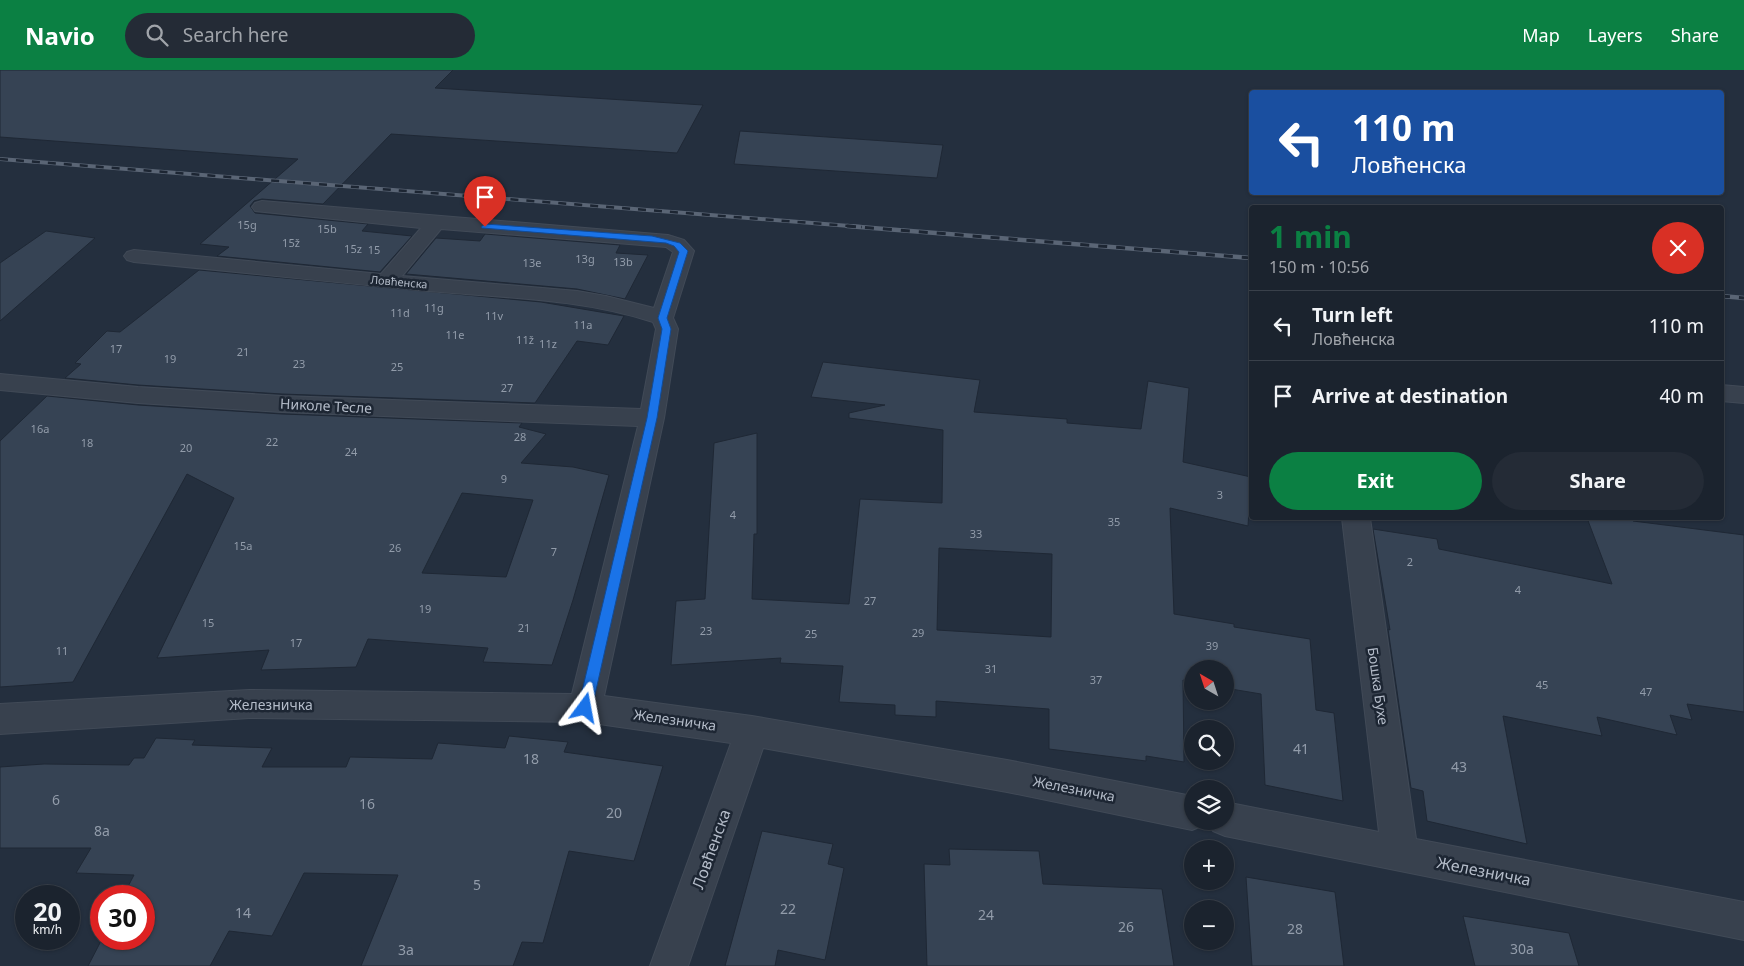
<!DOCTYPE html>
<meta charset="utf-8">
<style>
body{margin:0;font-family:"Noto Sans",sans-serif;background:#242b36;color:#f1f3f6;height:100vh;display:flex;flex-direction:column;font-size:19px;white-space:nowrap}
*{box-sizing:border-box;margin:0}
p{font-size:16px;color:#a0a4aa}
.icon{flex:none;width:28px;height:28px;fill:none;stroke:currentColor;stroke-width:2;stroke-linecap:round;stroke-linejoin:round}
.map{position:relative;flex:1;overflow:hidden}
.details{position:absolute;left:1249px;top:135px;width:475px;height:315px;display:flex;flex-direction:column;background:#1b232e;border-radius:5px;box-shadow:0 1px 4px #0004,0 0 0 1px #39404a}
.details>*{flex:none}
.hud{position:absolute;left:1249px;top:20px;width:475px;height:105px;border-radius:5px;box-shadow:0 1px 4px #0004,0 0 0 1px #39404a;background:#1a4fa0;color:#fff;overflow:hidden}
.needle{width:32px;rotate:321deg}
.tools{position:absolute;left:1184px;top:590px;display:grid;gap:10px}
.tools a{display:grid;place-items:center;width:50px;height:50px;border-radius:50%;background:#1b232e;box-shadow:0 1px 4px #0004,0 0 0 1px #39404a;font-size:25px}
.speed{position:absolute;left:15px;top:815px;display:flex;gap:10px;font-size:25px;font-weight:700;text-align:center}
.speed>*{display:grid;place-content:center;width:65px;height:65px;border-radius:50%;background:#1b232e;box-shadow:0 1px 4px #0004,0 0 0 1px #39404a;line-height:1}
.speed small{font-size:12px;font-weight:400}
.speed .limit{border:8px solid #d22;background:#fff;color:#111}
.pin{position:absolute;display:grid;place-items:center;width:42px;height:42px;color:#fff;margin:-51px -21px;border-radius:50% 50% 50% 0;rotate:-45deg;box-shadow:0 0 5px #0007}
.pin .icon{rotate:45deg}
.me{position:absolute;width:55px;margin:-28px;rotate:13deg;stroke-linejoin:round;filter:drop-shadow(0 0 4px #0008)}
.turn{display:flex;align-items:center;gap:18px;height:105px;padding:0 20px;font-size:22px}
.turn .icon{width:65px;height:65px;stroke-width:2.5}
.turn b{display:block;font-size:35px;line-height:42px}
.round{display:grid;place-items:center;flex:none;width:52px;height:52px;border-radius:26px;background:#242b36}
.summary{display:flex;align-items:center;justify-content:space-between;height:85px;padding:0 20px}
h1{font-size:30px;font-weight:700;line-height:38px;color:#0b8043}
.action{display:flex;gap:10px;margin-top:auto;padding:10px 20px}
.action a{flex:1;height:58px;border-radius:30px;background:#0b8043;color:#fff;font-size:20px;font-weight:700;line-height:58px;text-align:center}
.action a+a{background:#242b36;color:#f1f3f6}
ul{padding:0;list-style:none}
li{display:flex;align-items:center;gap:15px;height:70px;padding:0 20px;border-top:1px solid #39404a}
li div{flex:1}
li b{display:block;font-size:19px}
li em{font-style:normal}
header{display:flex;align-items:center;gap:30px;box-sizing:border-box;height:70px;padding:0 25px;background:#0b8043;color:#fff}
header strong{font-size:24px}
nav{display:flex;gap:28px;margin-inline-start:auto;font-size:18px}
.search{width:350px;height:45px;background:#242b36;display:flex;align-items:center;gap:12px;box-sizing:border-box;padding:0 18px;border-radius:28px;color:#a0a4aa;font-size:19px}
.map>svg:first-child{display:block}
</style>
<header>
<strong>Navio</strong>
<div class="search"><svg class="icon" aria-label="search" viewBox="0 0 24 24"><circle cx="10" cy="10" r="6"/><path d="M15 15l6 6"/></svg>Search here</div>
<nav><a>Map</a><a>Layers</a><a>Share</a></nav>
</header>
<div class="map">
<svg width="1744" height="896" viewBox="0 0 1744 896">
<rect width="100%" height="100%" fill="#242f3e"/>
<g fill="#364354" stroke="#1f2835" fill-rule="evenodd">
<polygon points="0,0 453,0 435,18 703,35 677,83 391,64 323,134 262,129 254,131 250,136 255,143 368,154 362,161 412,166 380,202 217,186 229,177 200,174 298,89 0,67"/>
<polygon points="740,61 943,75 937,108 734,94"/>
<polygon points="46,161 95,168 0,251 0,193"/>
<polygon points="485,164 620,175 616,183 648,185 625,229 577,219 406,204 436,168 480,171"/>
<polygon points="199,200 541,232 624,246 608,275 577,271 535,333 282,324 138,315 65,308 81,294 75,293 107,261 120,262"/>
<path d="M823 292 980 310 974 342 1067 349V353L1141 359 1148 311 1189 318 1183 392 1251 407 1248 456 1170 438 1174 544 1234 554V557L1310 569 1316 640 1334 643 1343 731 1265 715 1261 624 1225 618V599H1192V612L1183 610 1184 692 1146 686V691L1049 679V639L936 631V647L895 645V635L839 632 843 596 780 593 781 588 671 595 676 531 705 529 714 373 757 363V464H754L752 529 849 534 860 429 942 433 943 360 849 348V343L885 335 811 327ZM939 478 1052 484 1051 567 937 560Z"/>
<path d="M47 326 138 335 282 344 522 353 519 357 546 364 521 393 573 397 609 405 573 530 552 595 483 592 488 578 368 569 356 597 261 600 269 580 157 588 234 428 187 404 73 612 0 617V371ZM462 423 533 430 506 507 422 503Z"/>
<polygon points="1587,448 1632,448 1633,451 1744,465 1744,642 1687,634 1692,650 1670,645 1677,665 1597,647 1602,666 1503,646 1527,774 1427,751 1423,721 1411,718 1388,559 1390,560 1373,459 1437,469 1439,479 1612,514"/>
<polygon points="509,666 568,672 564,682 663,696 634,791 569,781 543,873 522,872 513,896 361,896 398,805 304,803 272,866 229,861 210,896 88,896 102,869 144,869 144,826 123,826 134,805 76,803 91,778 0,778 0,697 44,694 129,695 134,688 144,688 156,668 195,670 192,675 272,678 262,697 346,697 350,687 432,689 438,673 505,678"/>
<polygon points="762,761 833,774 828,794 844,798 825,890 778,880 775,896 725,896"/>
<polygon points="949,779 1039,781 1043,814 1162,819 1174,896 927,896 924,794 950,795"/>
<polygon points="1246,807 1335,822 1344,896 1252,896"/>
<polygon points="1463,846 1569,863 1579,896 1475,896"/>
</g>
<g fill="none" stroke-linecap="round" stroke-linejoin="round">
<g stroke="#414a57" stroke-width="2">
<g id="street">
<path d="M262 131 668 165 684 170 694 181 673 248 678 259 664 348 604 626 752 646 1007 690 1192 726V751H1206L1204 755 1192 760 1007 722 763 678 688 896H650L731 673 585 652 249 648 0 664V634L249 620 572 624 638 356 282 342 138 333 0 320V304L138 317 282 326 641 339 656 259 653 252C579 228 504 228 428 221 330 212 232 201 134 192L127 190 124 186 127 182 134 180 381 204 421 158 255 141 252 137 255 133ZM441 159 666 177 673 182 654 238 606 226 577 221 402 206Z"/>
<polygon points="1721,315 1744,317 1744,333 1721,331"/>
<polygon points="1342,448 1370,448 1416,769 1744,832 1744,870 1225,766 1213,761 1208,751 1225,751 1225,732 1379,762"/>
</g>
</g>
<use href="#street" fill="#38414e" fill-rule="evenodd"/>
<g stroke="#5a6575" stroke-width="4">
<polyline id="rail-far1" points="0,89 862,157"/>
</g>
<g stroke="#5a6575" stroke-width="4.5">
<g id="rail">
<polyline points="847,156 1251,188"/>
<polyline points="1721,226 1744,228"/>
</g>
</g>
<use href="#rail-far1" stroke="#1d2633" stroke-width="2.5" stroke-dasharray="8" stroke-linecap="butt"/>
<use href="#rail" stroke="#1d2633" stroke-width="3" stroke-dasharray="9" stroke-linecap="butt"/>
</g>
<polygon fill="#1a73e8" stroke="#114b97" points="485,154 652,166 680,173 688,181 667,248 671,259 657,348 592,638 590,642 585,644 580,642 578,638 647,348 662,259 658,248 679,182 674,176 666,173 482,158 481,157"/>
<g text-anchor="middle" stroke-width="5" stroke-linejoin="round" paint-order="stroke">
<g font-size="11" fill="#929caa">
<text x="247" y="159">15g</text>
<text x="327" y="163">15b</text>
<text x="291" y="177">15ž</text>
<text x="353" y="183">15z</text>
<text x="374" y="184">15</text>
<text x="585" y="193">13g</text>
<text x="623" y="196">13b</text>
<text x="532" y="197">13e</text>
<text x="434" y="242">11g</text>
<text x="400" y="247">11d</text>
<text x="494" y="250">11v</text>
<text x="583" y="259">11a</text>
<text x="455" y="269">11e</text>
<text x="525" y="274">11ž</text>
<text x="548" y="278">11z</text>
<text x="116" y="283">17</text>
<text x="243" y="286">21</text>
<text x="170" y="293">19</text>
<text x="299" y="298">23</text>
<text x="397" y="301">25</text>
<text x="507" y="322">27</text>
<text x="40" y="363">16a</text>
<text x="520" y="371">28</text>
<text x="272" y="376">22</text>
<text x="87" y="377">18</text>
<text x="186" y="382">20</text>
<text x="351" y="386">24</text>
<text x="504" y="413">9</text>
<text x="1220" y="429">3</text>
<text x="733" y="449">4</text>
<text x="1114" y="456">35</text>
<text x="976" y="468">33</text>
<text x="243" y="480">15a</text>
<text x="395" y="482">26</text>
<text x="554" y="486">7</text>
<text x="1410" y="496">2</text>
<text x="1518" y="524">4</text>
<text x="870" y="535">27</text>
<text x="425" y="543">19</text>
<text x="208" y="557">15</text>
<text x="524" y="562">21</text>
<text x="706" y="565">23</text>
<text x="918" y="567">29</text>
<text x="811" y="568">25</text>
<text x="296" y="577">17</text>
<text x="1212" y="580">39</text>
<text x="62" y="585">11</text>
<text x="991" y="603">31</text>
<text x="1096" y="614">37</text>
<text x="1542" y="619">45</text>
<text x="1646" y="626">47</text>
</g>
<g font-size="11" fill="#b4bcc9" stroke="#1d2633">
<text transform="translate(399 212) rotate(5)" y="4">Ловћенска</text>
</g>
<g font-size="14" fill="#b4bcc9" stroke="#1d2633">
<text transform="translate(326 336) rotate(3)" y="5">Николе Тесле</text>
<text transform="translate(1378 616) rotate(82)" y="5">Бошка Бухе</text>
<text x="271" y="640">Железничка</text>
<text transform="translate(675 650) rotate(8)" y="5">Железничка</text>
<text transform="translate(1074 719) rotate(11)" y="5">Железничка</text>
</g>
<g font-size="14" fill="#929caa">
<text x="1301" y="684">41</text>
<text x="531" y="694">18</text>
<text x="1459" y="702">43</text>
<text x="56" y="735">6</text>
<text x="367" y="739">16</text>
<text x="614" y="748">20</text>
<text x="102" y="766">8a</text>
<text x="477" y="820">5</text>
<text x="788" y="844">22</text>
<text x="243" y="848">14</text>
<text x="986" y="850">24</text>
<text x="1126" y="862">26</text>
<text x="1295" y="864">28</text>
<text x="1522" y="884">30a</text>
<text x="406" y="885">3a</text>
</g>
<g font-size="16" fill="#b4bcc9" stroke="#1d2633">
<text transform="translate(711 779) rotate(-70)" y="6">Ловћенска</text>
<text transform="translate(1484 801) rotate(11)" y="6">Железничка</text>
</g>
</g>
</svg>
<div class="tools">
<a><svg class="needle" viewBox="-14 -14 28 28"><path d="M0-13l5 13h-10z" fill="#e53935"/><path d="M0 13l5-13h-10z" fill="#a0a4aa"/></svg></a>
<a><svg class="icon" aria-label="search" viewBox="0 0 24 24"><circle cx="10" cy="10" r="6"/><path d="M15 15l6 6"/></svg></a>
<a><svg class="icon" aria-label="layers" viewBox="0 0 24 24"><path d="M12 4l9 5-9 5-9-5zM3 14l9 5 9-5"/></svg></a>
<a>+</a>
<a>−</a>
</div>
<div class="speed"><div>20<small>km/h</small></div><div class="limit">30</div></div>
<div class="pin" style="left:485px;top:157px;background:#d93025"><svg class="icon" aria-label="arrive" viewBox="0 0 24 24"><path d="M6 21V4h12l-3 4 3 4H6"/></svg></div>
<svg class="me" style="left:585px;top:638px" viewBox="-20 -20 40 40"><path d="M0-17L14 15 0 8-14 15z" fill="#1a73e8" stroke="#fff" stroke-width="4"/></svg>
<div class="hud">
<div class="turn"><svg class="icon" aria-label="left" viewBox="0 0 24 24"><path d="M17 20v-9H6M10 6l-5 5 5 5"/></svg><div><b>110 m</b>Ловћенска</div></div>
</div>
<section class="details">
<div class="summary"><div><h1>1 min</h1><p>150 m · 10:56</p></div><a class="round" style="background:#d93025;color:#fff"><svg class="icon" aria-label="close" viewBox="0 0 24 24"><path d="M6 6l12 12M18 6L6 18"/></svg></a></div>
<ul>
<li><svg class="icon" aria-label="left" viewBox="0 0 24 24"><path d="M17 20v-9H6M10 6l-5 5 5 5"/></svg><div><b>Turn left</b><p>Ловћенска</p></div><em>110 m</em></li>
<li><svg class="icon" aria-label="arrive" viewBox="0 0 24 24"><path d="M6 21V4h12l-3 4 3 4H6"/></svg><div><b>Arrive at destination</b></div><em>40 m</em></li>
</ul>
<div class="action"><a>Exit</a><a>Share</a></div>
</section>
</div>
